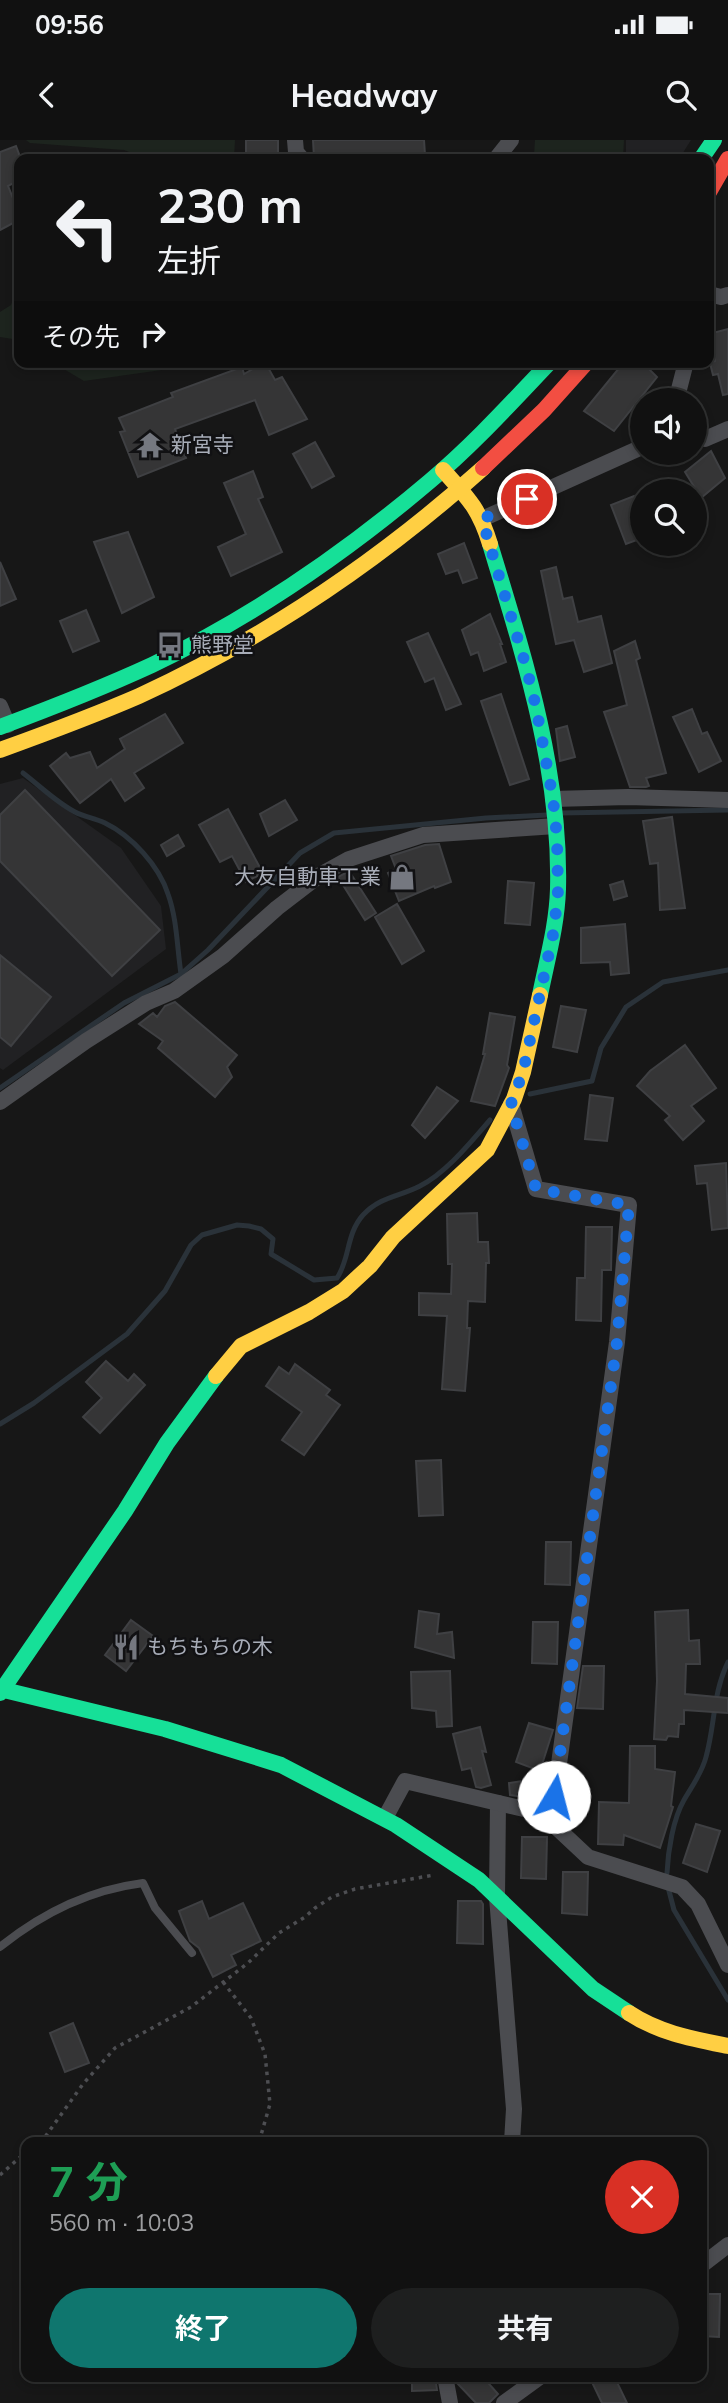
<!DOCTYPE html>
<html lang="ja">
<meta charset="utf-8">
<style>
body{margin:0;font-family:Mulish,"Noto Sans JP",sans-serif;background:#1e1f1f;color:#f1f3f6;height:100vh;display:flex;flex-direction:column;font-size:26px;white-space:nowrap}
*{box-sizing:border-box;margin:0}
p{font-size:23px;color:#9c9d9f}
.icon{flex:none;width:38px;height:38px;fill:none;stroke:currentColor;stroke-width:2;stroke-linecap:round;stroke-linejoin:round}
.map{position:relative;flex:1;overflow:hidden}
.sheet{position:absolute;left:21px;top:1997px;width:686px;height:245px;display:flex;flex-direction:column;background:#111;border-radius:14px;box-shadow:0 4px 10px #0003,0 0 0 2px #303131}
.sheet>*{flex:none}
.top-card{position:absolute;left:14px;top:14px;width:700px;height:214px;border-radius:14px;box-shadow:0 4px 10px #0003,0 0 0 2px #303131;background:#111;color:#f1f3f6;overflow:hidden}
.controls{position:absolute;left:630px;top:248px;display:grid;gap:14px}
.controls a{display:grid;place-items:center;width:77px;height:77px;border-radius:50%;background:#111;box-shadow:0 4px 10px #0003,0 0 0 2px #303131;font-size:35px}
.pin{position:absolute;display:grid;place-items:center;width:60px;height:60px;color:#fff;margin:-30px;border:4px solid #fff;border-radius:50%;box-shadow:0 2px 7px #0007}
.me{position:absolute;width:77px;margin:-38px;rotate:8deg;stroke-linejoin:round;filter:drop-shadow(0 0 5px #0008)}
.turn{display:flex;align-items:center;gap:24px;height:147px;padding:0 28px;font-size:32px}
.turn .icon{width:91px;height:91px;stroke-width:2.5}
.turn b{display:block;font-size:49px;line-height:60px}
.then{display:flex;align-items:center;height:66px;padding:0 28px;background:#0003;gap:14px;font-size:26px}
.round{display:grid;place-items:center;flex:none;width:74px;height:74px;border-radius:37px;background:#1e1f1f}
.head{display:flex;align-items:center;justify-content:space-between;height:119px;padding:0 28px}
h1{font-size:42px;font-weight:700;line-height:52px;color:#1e9e55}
.action{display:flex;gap:14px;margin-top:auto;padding:14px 28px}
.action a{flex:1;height:80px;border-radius:42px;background:#0f766e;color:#fff;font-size:28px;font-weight:700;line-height:80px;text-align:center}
.action a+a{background:#1e1f1f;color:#f1f3f6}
.status{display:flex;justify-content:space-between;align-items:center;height:49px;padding:0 35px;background:#111;direction:ltr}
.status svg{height:19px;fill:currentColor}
header{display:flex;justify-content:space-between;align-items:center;height:91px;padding:0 28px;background:#111;font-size:32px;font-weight:700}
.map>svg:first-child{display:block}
</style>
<div class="status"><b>09:56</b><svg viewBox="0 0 49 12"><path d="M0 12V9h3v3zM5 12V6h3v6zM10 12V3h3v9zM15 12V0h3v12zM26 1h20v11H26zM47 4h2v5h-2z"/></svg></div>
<header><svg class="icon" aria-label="back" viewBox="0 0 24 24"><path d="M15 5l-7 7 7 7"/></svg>Headway<svg class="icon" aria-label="search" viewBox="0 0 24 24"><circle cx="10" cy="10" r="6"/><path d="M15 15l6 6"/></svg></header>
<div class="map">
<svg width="728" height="2263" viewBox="0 0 728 2263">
<rect width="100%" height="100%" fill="#171717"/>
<g fill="#212123">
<polygon points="626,0 691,0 679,19 626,19"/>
<polygon points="23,638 121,708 161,766 166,809 3,930 0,928 0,644"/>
</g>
<g fill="#1d241e">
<polygon points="26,0 235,0 234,19 148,19 124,10 30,3"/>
<polygon points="535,0 624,0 623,19 528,19 534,15"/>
<polygon points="41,12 120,15 144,19 41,19"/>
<polygon points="19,143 19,200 0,197 0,172 11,165"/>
<polygon points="52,222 218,222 84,241"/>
</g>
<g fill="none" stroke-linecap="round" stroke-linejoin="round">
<g stroke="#2a3239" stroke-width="5">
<path d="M23 633C40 646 56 662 75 672 84 677 95 678 105 683 132 696 159 726 168 754 177 779 177 807 181 834"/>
<polyline points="560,673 728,670"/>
<polyline points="0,948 124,863 181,834 208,810 300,713 334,693 486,678 547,675"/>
<polyline points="530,954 592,941 601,908 626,867 663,842 728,830"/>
<path d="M0 1284 34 1263 127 1194 165 1151 191 1105 202 1095 237 1085 249 1086 261 1089 273 1099 271 1114 314 1140 337 1138C350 1119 346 1094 363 1075 381 1056 399 1057 420 1046 446 1033 471 1002 490 980"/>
<path d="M667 1733C668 1711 673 1679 684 1660 692 1646 702 1633 706 1617 715 1585 713 1552 728 1522"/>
<polyline points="668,1747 674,1770 728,1860"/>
</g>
</g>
<g fill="#353536" stroke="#3f4043" stroke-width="2">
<rect x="246" y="0" width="32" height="19"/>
<polygon points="313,0 424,0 425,15 378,19 320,19 314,18"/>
<polygon points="16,6 19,14 19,40 8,46 19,73 19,80 0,90 0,12"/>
<polygon points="728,189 728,254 723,255 718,234 713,235 710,223 715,221 709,194"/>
<polygon points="265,222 275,240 282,237 307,279 269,295 255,260 175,289 186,318 138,337 120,292 125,291 119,278 173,257 171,253 242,227 244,234"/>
<polygon points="624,222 642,222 657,237 614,291 584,271"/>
<polygon points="315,302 334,336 312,348 293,314"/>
<polygon points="711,311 725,338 701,358 685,332"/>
<polygon points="253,331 263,357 258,359 282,412 231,436 218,407 246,394 224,343"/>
<polygon points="634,356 642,376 642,398 626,404 611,365"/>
<polygon points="128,392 154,457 122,473 94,402"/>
<polygon points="464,403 477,438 463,443 458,430 446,434 438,414"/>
<polygon points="0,422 16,459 0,466"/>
<polygon points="556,427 563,459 572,457 578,482 601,476 612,523 584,532 574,500 556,504 541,431"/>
<polygon points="86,470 99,501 73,512 60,481"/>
<polygon points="490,474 502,504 500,504 506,522 484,531 478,512 471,515 462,490"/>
<polygon points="428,493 461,564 446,570 434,538 425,542 407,502"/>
<polygon points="635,501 640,518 636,520 666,633 646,638 649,646 646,647 630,647 604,572 627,565 614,511"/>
<polygon points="501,554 529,639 510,645 481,561"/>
<polygon points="692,569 702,594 707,592 721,621 699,632 673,577"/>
<polygon points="165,574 183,603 134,633 144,648 125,661 111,639 80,663 50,626 66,613 70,618 90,612 97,628 125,609 120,599"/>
<polygon points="567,586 575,617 560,621 556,589"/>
<polygon points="25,650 160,790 112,836 0,721 0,675"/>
<polygon points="285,660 297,680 269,696 260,674"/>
<polygon points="228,669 263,733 246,742 232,716 220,722 199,685"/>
<polygon points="672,677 685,768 660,770 658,723 650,724 643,681"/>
<polygon points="178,695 184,706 167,716 161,705"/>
<polygon points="439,704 451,742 435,748 434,746 399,761 388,733 396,729 391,716 425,705"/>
<polygon points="349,731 376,773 365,780 338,737"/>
<polygon points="508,741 534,743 530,785 505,783"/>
<polygon points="623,741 627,756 614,760 610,745"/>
<polygon points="397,764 424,811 402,824 375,777"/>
<polygon points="625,784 629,833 611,835 610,822 581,823 581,788"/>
<polygon points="0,815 51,857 11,906 0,897"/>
<polygon points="175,862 237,915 227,927 232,937 215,957 158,908 163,901 139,884 153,873 157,877 165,866"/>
<polygon points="561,866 586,870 577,912 553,907"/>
<polygon points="490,873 515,877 507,925 509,928 495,966 471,961 485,914 483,914"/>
<polygon points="685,905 716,948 691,966 704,981 683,1000 665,980 670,976 637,946 650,931"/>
<polygon points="437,947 458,961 425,998 412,985"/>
<polygon points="590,955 613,958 607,1001 585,999"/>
<polygon points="726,1023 728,1088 712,1090 707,1043 697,1044 695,1026"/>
<polygon points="477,1073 478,1102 488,1102 489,1123 486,1123 485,1162 468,1161 467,1188 470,1188 465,1251 442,1249 447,1176 419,1175 419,1153 451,1154 452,1124 448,1124 447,1074"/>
<polygon points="586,1087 612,1087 611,1130 602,1130 601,1181 576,1180 577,1138 585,1138"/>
<polygon points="106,1221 128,1241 134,1234 145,1245 100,1293 83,1277 102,1258 86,1242"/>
<polygon points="295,1224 330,1250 326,1255 340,1265 304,1315 282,1300 302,1272 266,1246 279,1227 289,1234"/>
<polygon points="441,1320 443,1375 419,1376 416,1321"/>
<polygon points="546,1402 571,1402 570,1445 545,1444"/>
<polygon points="688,1470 689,1501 699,1500 700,1524 686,1524 685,1554 728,1558 728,1573 684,1570 684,1584 679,1584 678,1597 668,1596 666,1600 654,1599 657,1541 655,1472"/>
<polygon points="419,1471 439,1474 437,1494 452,1492 454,1518 415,1507"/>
<polygon points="131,1480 153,1496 126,1531 105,1515"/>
<polygon points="533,1482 558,1482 557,1524 532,1523"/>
<polygon points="583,1526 604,1526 603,1569 577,1568"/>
<polygon points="450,1531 452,1586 437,1587 436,1571 412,1568 411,1532"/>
<polygon points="529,1583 553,1590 540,1631 516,1622"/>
<polygon points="480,1587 486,1612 482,1611 491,1645 481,1648 476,1647 471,1628 462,1630 453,1594"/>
<polygon points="630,1606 655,1606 655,1629 675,1632 671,1666 673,1667 660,1708 624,1695 623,1705 598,1704 599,1662 629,1663"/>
<polygon points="523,1641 525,1657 510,1655 509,1643"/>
<polygon points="696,1684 720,1691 707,1732 683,1723"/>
<polygon points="522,1697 547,1697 546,1739 521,1738"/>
<polygon points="563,1732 588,1732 587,1775 562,1773"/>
<polygon points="202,1761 209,1779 243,1763 261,1801 231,1815 236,1825 213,1837 199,1808 190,1801 179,1771"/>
<polygon points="458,1761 481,1761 483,1764 483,1804 457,1803"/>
<polygon points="73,1883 89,1923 65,1932 50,1893"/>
<polygon points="702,2154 720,2154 719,2197 702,2196"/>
<polygon points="412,2236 435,2236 437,2250 412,2251"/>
<polygon points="456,2236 482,2236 498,2254 489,2263 476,2263 457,2243"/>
<polygon points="589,2236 614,2236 627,2263 602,2263"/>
</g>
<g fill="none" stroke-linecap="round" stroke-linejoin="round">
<g stroke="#4d4e52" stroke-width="3.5" stroke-dasharray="3.5 5" stroke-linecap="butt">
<polyline points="223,1842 251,1878 265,1914 270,1964 259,2002"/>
<polyline points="39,2002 45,1997 83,1944 115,1908 191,1867 248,1823 279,1793 305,1777 315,1768 332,1757 355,1749 434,1735"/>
<polyline points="0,2035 26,2012"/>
</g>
<path stroke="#4b4c50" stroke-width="8" d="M0 1807C42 1773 89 1750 143 1743L155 1768 192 1813"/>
<g stroke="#4b4c50" stroke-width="16">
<polyline points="295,0 296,12 302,19"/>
<polyline points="496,19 511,0"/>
<polyline points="709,154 721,157 728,155"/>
<polyline points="676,261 686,222"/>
<polyline points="695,297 705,299 728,289"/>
<polyline points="482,379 642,307"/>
<polyline points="0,566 8,585"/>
<polyline points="553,659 628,657 728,660"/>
<polyline points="0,962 86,901 146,863 174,851 223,816 277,768 320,735 349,719 423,695 556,686"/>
<polyline points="511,964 536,1049 629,1065 617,1202 551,1682"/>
<polyline points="498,1663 497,1757 514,1969 512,2002"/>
<polyline points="385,1678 405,1641 541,1673 588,1717 682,1747 698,1764 728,1825"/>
<polyline points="702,2125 728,2105"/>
<polyline points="445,2236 450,2263"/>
<polyline points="504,2263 541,2236"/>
</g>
<g stroke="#16e098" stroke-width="16">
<polyline points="701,19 714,0"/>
<path d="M490 404C524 516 561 631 558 749 557 785 547 820 540 855"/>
<path d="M0 587C51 568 102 548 152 525 252 477 345 413 430 341 473 305 511 263 550 222"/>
<polyline points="0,1549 165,1589 281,1625 396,1685 479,1740 593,1849 629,1873"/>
<polyline points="0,1553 125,1371 167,1303 216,1236"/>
</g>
<g stroke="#ffcf43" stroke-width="16">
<path d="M443 330C468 358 479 368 490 404"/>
<path d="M0 610C47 593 93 576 139 556 265 498 379 421 483 328"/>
<polyline points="216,1236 241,1206 309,1172 343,1151 370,1126 393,1097 487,1010 514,959 523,932 540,855"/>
<path d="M629 1873C659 1893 693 1899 728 1906"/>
</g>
<g stroke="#f24e42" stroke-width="16">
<polyline points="709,52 728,19"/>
<polyline points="483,328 544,270 587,222"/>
</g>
</g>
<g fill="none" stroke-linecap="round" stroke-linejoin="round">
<polyline stroke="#1a73e8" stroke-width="12" stroke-dasharray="0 21.6" points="527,359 482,379 527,530 536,567 553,659 557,698 558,751 554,790 523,932 511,964 536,1049 629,1065 617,1202 554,1657"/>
</g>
<defs>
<g id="temple-bare" transform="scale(2.1)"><path d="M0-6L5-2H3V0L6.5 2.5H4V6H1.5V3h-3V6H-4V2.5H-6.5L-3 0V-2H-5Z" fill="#757880" stroke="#111113" stroke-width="2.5" paint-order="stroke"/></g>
<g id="bus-bare" transform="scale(2.1)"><path d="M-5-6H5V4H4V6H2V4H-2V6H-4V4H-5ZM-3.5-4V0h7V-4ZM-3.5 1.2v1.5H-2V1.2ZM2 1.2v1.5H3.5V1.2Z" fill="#757880" stroke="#111113" stroke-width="2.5" paint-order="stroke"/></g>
<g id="shop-bare" transform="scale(2.1)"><path d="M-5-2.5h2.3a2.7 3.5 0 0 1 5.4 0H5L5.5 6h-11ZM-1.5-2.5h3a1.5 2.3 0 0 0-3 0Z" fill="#757880" stroke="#111113" stroke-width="2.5" paint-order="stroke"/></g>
<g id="restaurant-bare" transform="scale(2.1)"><path d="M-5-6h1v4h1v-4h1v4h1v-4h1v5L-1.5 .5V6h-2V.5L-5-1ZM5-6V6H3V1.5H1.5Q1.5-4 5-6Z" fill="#757880" stroke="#111113" stroke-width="2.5" paint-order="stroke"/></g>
</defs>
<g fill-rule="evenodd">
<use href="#temple-bare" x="150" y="305"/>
<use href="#bus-bare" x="170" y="505"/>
<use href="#shop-bare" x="402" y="737"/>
<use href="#restaurant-bare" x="126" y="1507"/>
</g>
<g text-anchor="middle" stroke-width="5" stroke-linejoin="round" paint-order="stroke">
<g font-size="21" fill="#a8adb8" stroke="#111113" text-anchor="start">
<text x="171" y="312">新宮寺</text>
<text x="191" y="512">熊野堂</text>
<text x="381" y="744" text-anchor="end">大友自動車工業</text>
<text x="147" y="1514">もちもちの木</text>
</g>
</g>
</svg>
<div class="controls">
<a><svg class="icon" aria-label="sound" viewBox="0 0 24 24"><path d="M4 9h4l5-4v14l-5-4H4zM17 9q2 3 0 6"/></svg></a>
<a><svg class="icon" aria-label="search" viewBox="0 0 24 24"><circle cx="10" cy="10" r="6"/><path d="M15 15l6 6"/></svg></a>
</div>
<div class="pin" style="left:527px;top:359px;background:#d93025"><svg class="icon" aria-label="arrive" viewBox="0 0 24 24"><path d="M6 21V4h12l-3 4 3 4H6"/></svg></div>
<svg class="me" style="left:554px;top:1657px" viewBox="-20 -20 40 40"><circle r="19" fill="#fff"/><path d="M0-13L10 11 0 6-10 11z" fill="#1a73e8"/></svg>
<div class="top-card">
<div class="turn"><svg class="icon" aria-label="left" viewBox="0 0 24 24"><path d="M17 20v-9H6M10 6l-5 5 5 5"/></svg><div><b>230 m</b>左折</div></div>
<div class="then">その先<svg class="icon" aria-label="right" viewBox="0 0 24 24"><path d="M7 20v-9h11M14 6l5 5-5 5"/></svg></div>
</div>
<section class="sheet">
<div class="head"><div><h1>7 分</h1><p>560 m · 10:03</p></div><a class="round" style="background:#d93025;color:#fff"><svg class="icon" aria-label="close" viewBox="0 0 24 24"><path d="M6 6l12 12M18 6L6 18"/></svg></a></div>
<div class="action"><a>終了</a><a>共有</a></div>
</section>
</div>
